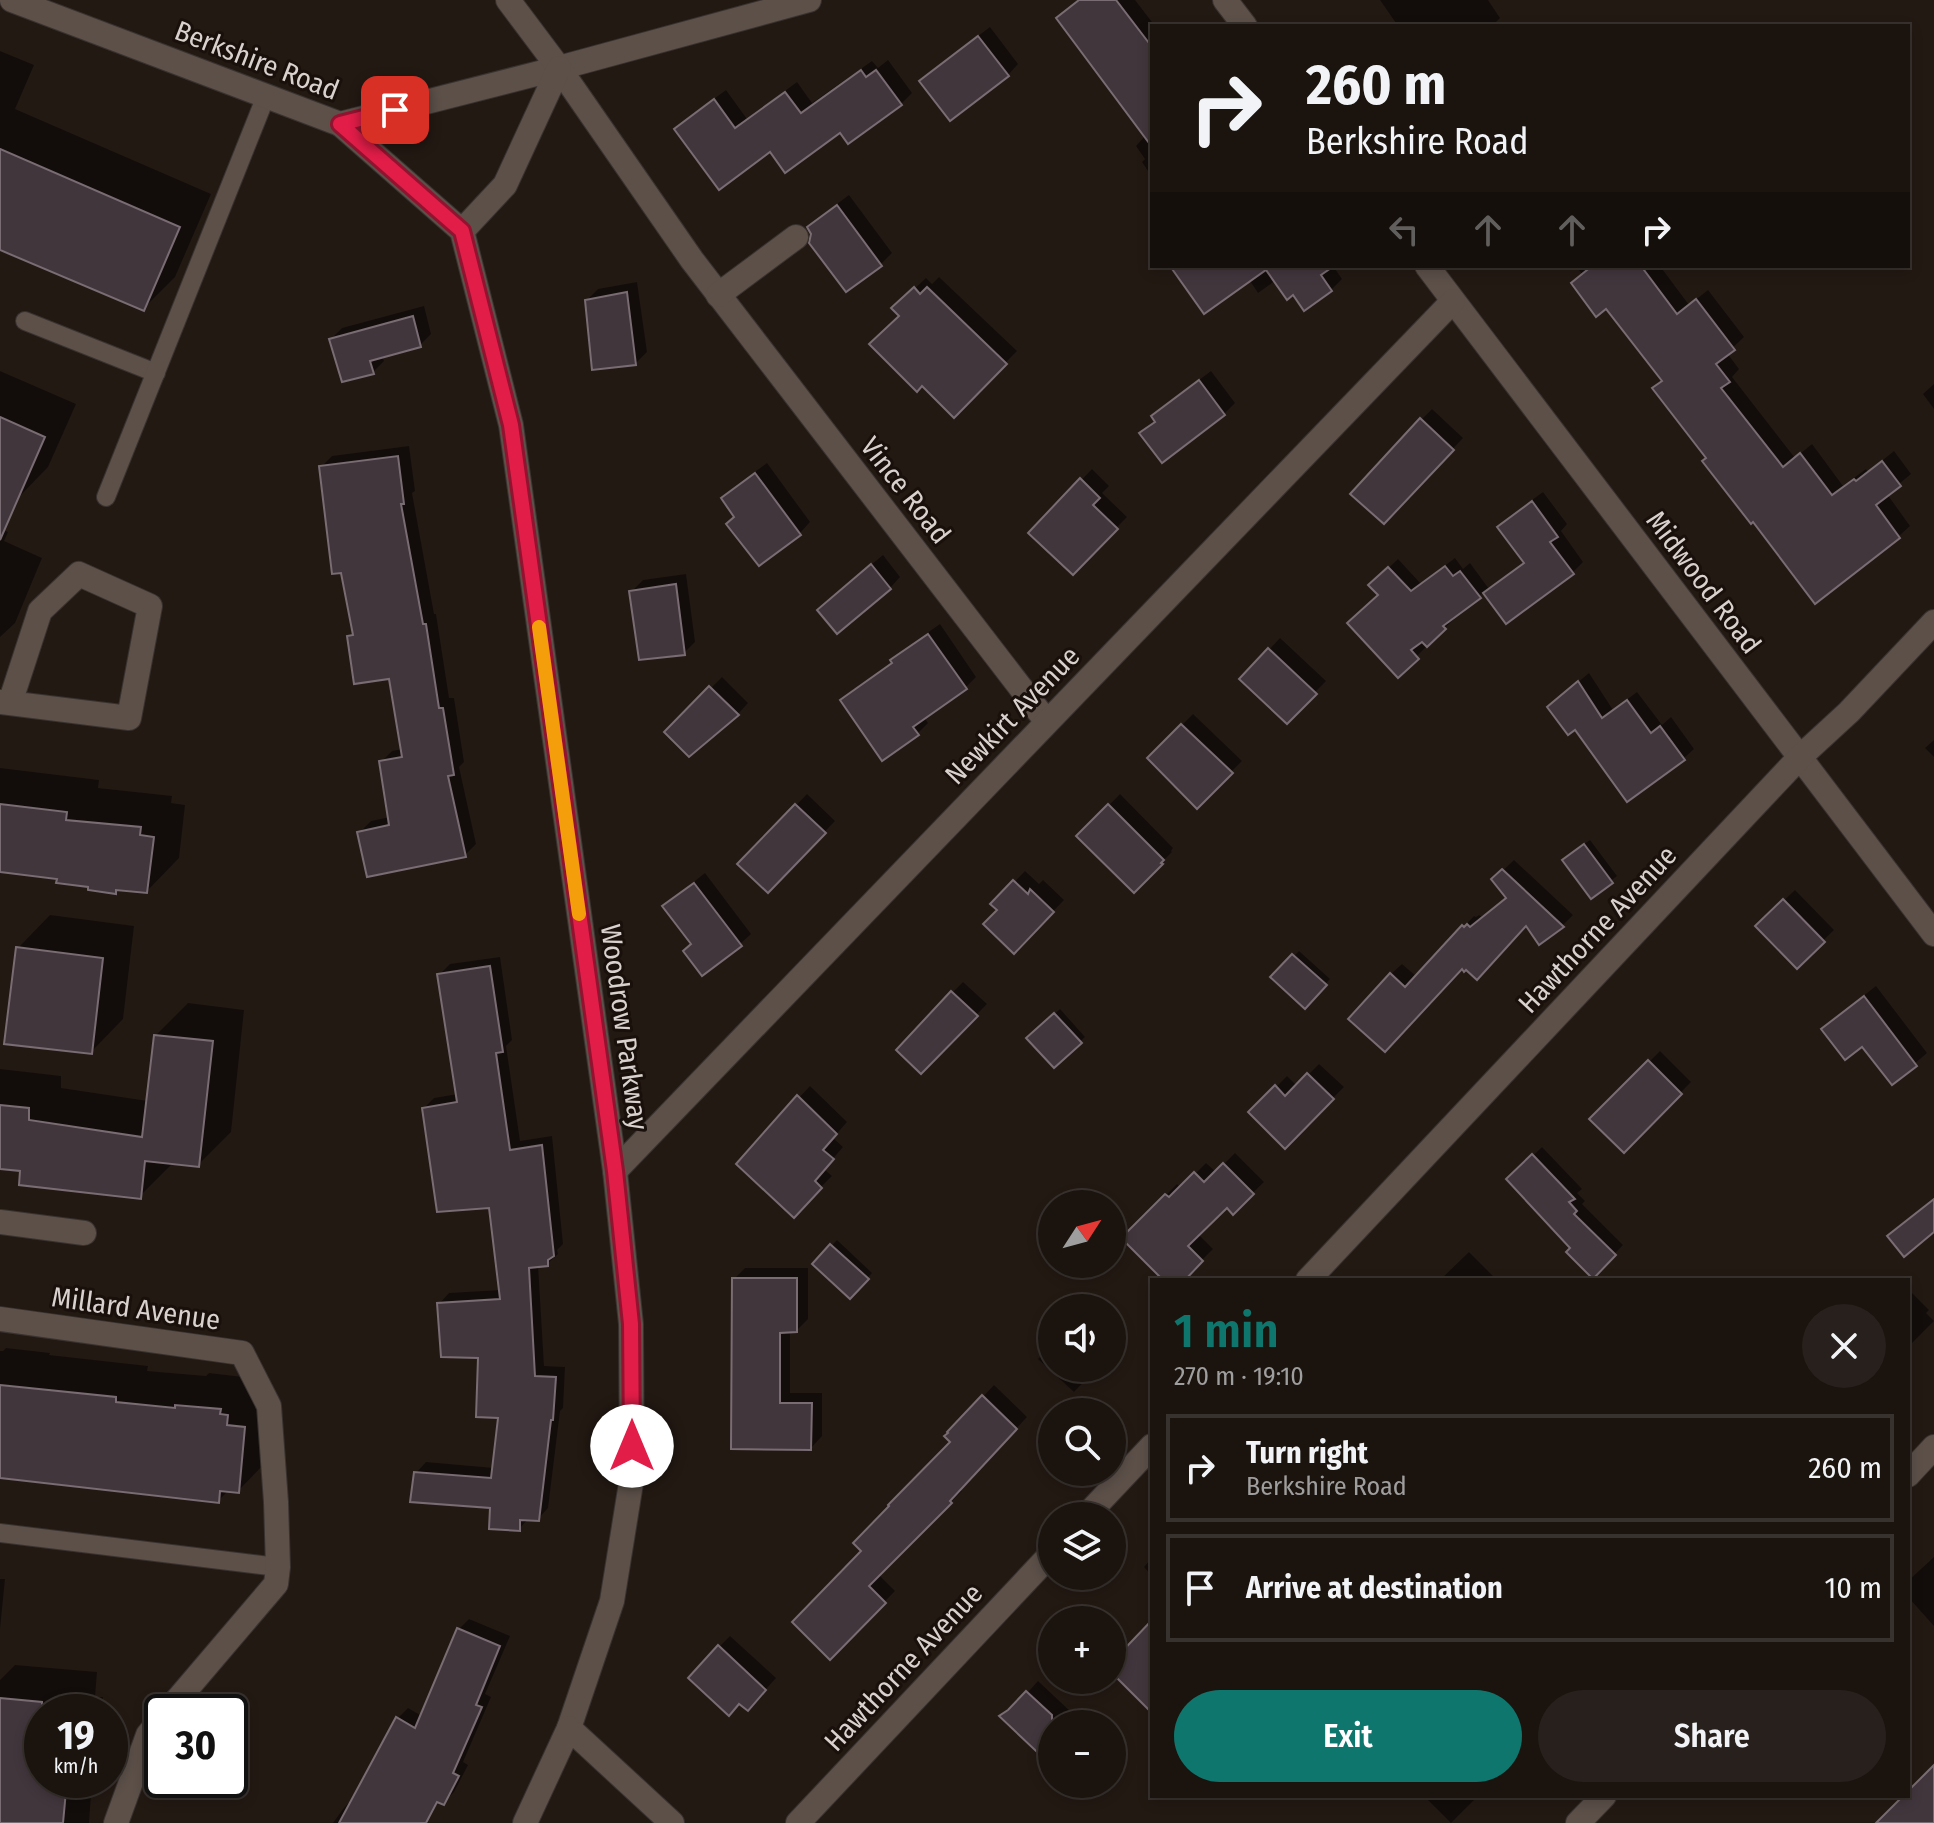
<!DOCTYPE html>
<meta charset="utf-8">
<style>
body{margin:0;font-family:"Fira Sans Condensed",sans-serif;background:#27201c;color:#f1f3f6;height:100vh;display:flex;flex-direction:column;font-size:30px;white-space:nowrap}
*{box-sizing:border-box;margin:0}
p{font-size:26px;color:#9f9e9e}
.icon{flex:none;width:44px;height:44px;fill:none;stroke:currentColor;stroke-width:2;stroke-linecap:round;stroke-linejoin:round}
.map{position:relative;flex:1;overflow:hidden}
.side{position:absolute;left:1150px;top:1278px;width:760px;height:520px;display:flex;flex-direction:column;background:#1a130e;border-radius:0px;box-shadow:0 4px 12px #0003,0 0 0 2px #38322e}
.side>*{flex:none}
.banner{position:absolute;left:1150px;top:24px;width:760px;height:244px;border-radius:0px;box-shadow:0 4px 12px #0003,0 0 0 2px #38322e;background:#1a130e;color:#f1f3f6;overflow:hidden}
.needle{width:52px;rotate:54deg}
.fabs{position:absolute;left:1038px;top:1190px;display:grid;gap:16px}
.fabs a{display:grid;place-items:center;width:88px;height:88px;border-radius:50%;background:#1a130e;box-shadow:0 4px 12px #0003,0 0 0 2px #38322e;font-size:40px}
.speed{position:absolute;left:24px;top:1694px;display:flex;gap:16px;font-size:40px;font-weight:700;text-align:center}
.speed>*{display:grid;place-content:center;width:104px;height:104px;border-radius:50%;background:#1a130e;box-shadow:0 4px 12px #0003,0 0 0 2px #38322e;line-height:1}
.speed small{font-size:20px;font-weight:400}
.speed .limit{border:4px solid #111;border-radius:12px;background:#fff;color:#111}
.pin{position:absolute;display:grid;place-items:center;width:68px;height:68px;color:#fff;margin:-34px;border-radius:16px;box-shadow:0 4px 12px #0006}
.me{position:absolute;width:88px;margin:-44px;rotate:0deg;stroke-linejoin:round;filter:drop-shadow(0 0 6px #0008)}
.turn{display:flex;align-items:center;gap:28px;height:168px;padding:0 24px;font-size:36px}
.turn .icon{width:104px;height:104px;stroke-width:2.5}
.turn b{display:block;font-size:56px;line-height:68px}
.lanes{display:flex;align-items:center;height:76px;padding:0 24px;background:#0003;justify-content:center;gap:40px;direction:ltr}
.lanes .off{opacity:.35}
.round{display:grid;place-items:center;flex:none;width:84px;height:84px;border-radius:42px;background:#27201c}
.overview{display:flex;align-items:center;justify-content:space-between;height:136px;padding:0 24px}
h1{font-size:48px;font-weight:600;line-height:60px;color:#0f766e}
.primary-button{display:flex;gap:16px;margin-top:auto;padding:16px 24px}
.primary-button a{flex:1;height:92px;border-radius:48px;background:#0f766e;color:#fff;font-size:32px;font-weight:600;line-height:92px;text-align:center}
.primary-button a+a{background:#27201c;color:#f1f3f6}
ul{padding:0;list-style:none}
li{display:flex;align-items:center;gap:24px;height:108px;margin:0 16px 12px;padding:0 8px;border:4px solid #38322e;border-radius:0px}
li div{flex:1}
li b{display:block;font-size:30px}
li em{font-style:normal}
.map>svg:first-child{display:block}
</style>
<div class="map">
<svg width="1934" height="1823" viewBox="0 0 1934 1823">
<rect width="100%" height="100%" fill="#231913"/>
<g fill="#0007">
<polygon points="1078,0 1135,0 1155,26 1152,26 1152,177 1142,162 1145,159 1136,146 1146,135 1058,18"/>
<polygon points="1380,0 1488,0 1500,18 1492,26 1398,26"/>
<polygon points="990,27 1018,64 1008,75 922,81 933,70"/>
<polygon points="0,51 34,65 15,109 211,194 175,277 143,309 0,247"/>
<polygon points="888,60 912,93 901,104 849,141 841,130 771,150 677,129 688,118 726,90 747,119 797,82 812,103 872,61 878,68"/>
<polygon points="849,195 892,253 881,264 847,290 809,228 821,216"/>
<polygon points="1240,266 1333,266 1342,279 1331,290 1294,292 1276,280 1258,293"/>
<polygon points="1576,266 1660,266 1689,305 1708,290 1744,337 1727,353 1739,369 1732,377 1795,458 1812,444 1843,486 1866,469 1868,472 1894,451 1911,474 1887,494 1910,526 1899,536 1815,601 1655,388 1663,380"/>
<polygon points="939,277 1017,351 954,415 902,316 894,308 926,278 932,284"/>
<polygon points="637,282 647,352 636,363 587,300 598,289"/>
<polygon points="424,306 431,334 420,345 382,355 384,361 373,372 331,339 342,328"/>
<polygon points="0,371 76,404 48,467 16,500 0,493"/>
<polygon points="1211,371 1235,403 1224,414 1142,434 1156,420 1154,417 1165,406"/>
<polygon points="1934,384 1934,409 1923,394"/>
<polygon points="1432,409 1463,438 1383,522 1421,420"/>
<polygon points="409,446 415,491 412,493 434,614 436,614 449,698 454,698 464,762 459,767 476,844 465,855 360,832 371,821 390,817 381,762 392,751 402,749 390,676 349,637 354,631 321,467 332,456"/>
<polygon points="767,463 810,522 800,533 736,516 723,498 734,487"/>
<polygon points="1092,469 1109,486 1102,493 1127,517 1073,572 1031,532"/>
<polygon points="1543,492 1567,524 1561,531 1583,562 1572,573 1506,621 1485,591 1452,617 1454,619 1398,675 1380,595 1371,585 1398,559 1421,584 1455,558 1463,569 1470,563 1489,589 1525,561 1500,527 1510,516"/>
<polygon points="0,529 8,532 4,541 42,558 15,623 0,637"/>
<polygon points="883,555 900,577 890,588 830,599"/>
<polygon points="686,574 695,642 684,653 632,591 643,580"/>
<polygon points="940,624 976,677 965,688 924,717 928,723 917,734 842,700 851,691 851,694 901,659 894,659 903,650"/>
<polygon points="1280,638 1326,681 1287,721 1242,679"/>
<polygon points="1589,673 1613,710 1637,692 1662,725 1671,717 1694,749 1684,758 1628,799 1559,698"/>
<polygon points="722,677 748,703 738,714 667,732"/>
<polygon points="1193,714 1242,761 1197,806 1149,758"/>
<polygon points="1934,740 1934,757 1925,748"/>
<polygon points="0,768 99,780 98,788 172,796 171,803 185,805 179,858 147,891 119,888 115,892 59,877 0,870"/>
<polygon points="807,794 835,821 768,891 740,864"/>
<polygon points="1120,794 1173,848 1171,851 1172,852 1134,890 1079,836"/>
<polygon points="1590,840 1617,876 1591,896 1569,855"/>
<polygon points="1514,860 1573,915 1562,926 1527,924 1462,967 1396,1039 1391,974 1402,964 1417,977 1474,916 1476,917 1479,915 1482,917 1507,897 1494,879"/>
<polygon points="1025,871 1039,884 1043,880 1064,900 1014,952 1000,910 993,904"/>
<polygon points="705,873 751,934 740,944 693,943 665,907 676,896"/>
<polygon points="1795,890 1834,930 1797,966 1757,926"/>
<polygon points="50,915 134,926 123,1019 91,1052 18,948"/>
<polygon points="1299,951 1330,979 1305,1006 1273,977"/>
<polygon points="500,957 512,1040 506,1046 520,1141 552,1136 563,1244 557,1250 558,1254 547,1264 538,1265 544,1366 565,1367 563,1408 560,1411 548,1508 538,1519 529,1518 519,1529 492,1506 416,1473 426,1462 494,1468 501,1416 480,1356 439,1304 449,1293 501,1290 491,1205 424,1108 434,1098 458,1094 439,975 450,964"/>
<polygon points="963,982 987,1004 921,1071 952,993"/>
<polygon points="1876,986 1927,1053 1892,1083 1863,1044 1823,1029 1834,1019"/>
<polygon points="188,1003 244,1010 231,1132 198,1165 172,1162 172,1164 140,1196 23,1170 0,1167 0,1069 61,1076 61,1088 148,1101 155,1036"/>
<polygon points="1060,1009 1085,1037 1054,1065 1029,1038"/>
<polygon points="1660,1051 1691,1082 1624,1150 1592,1119"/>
<polygon points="1319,1064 1344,1087 1285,1146 1251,1112 1287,1076 1297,1086"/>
<polygon points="810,1086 847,1122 833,1138 843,1147 824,1169 832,1176 793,1215 738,1163"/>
<polygon points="1542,1147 1582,1189 1577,1193 1585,1201 1582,1204 1623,1245 1593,1276 1573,1249 1509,1179"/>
<polygon points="1235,1153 1264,1182 1233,1212 1227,1205 1198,1234 1213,1249 1182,1280 1172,1280 1124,1238 1177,1184 1181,1188 1206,1163 1216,1172"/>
<polygon points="837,1240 872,1273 850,1297 815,1264"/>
<polygon points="1469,1252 1497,1280 1440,1280"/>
<polygon points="745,1268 808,1268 808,1319 797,1330 790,1330 790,1393 822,1393 822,1436 811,1448 733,1447 734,1279"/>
<polygon points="1908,1289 1929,1310 1926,1313 1934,1321 1908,1347"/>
<polygon points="1112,1339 1119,1345 1112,1352"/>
<polygon points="1052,1345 1052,1368 1097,1368 1074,1392 1038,1359"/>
<polygon points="6,1348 50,1353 49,1355 148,1366 147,1371 206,1376 209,1373 252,1378 270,1458 238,1491 229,1490 218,1501 0,1476 0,1351 3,1351"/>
<polygon points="994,1385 1027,1417 959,1489 962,1491 878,1574 895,1591 830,1657 864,1551 953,1442 950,1432"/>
<polygon points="1934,1557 1934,1626 1908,1597 1908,1581"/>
<polygon points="1152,1558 1152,1576 1144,1567"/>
<polygon points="0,1579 5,1579 0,1629"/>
<polygon points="469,1619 510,1636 485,1694 491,1697 463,1762 468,1765 454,1792 443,1803 440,1801 430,1811 397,1823 333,1823 343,1809 353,1798 398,1718 408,1708 422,1716 459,1629"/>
<polygon points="730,1636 776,1678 758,1698 719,1647"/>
<polygon points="15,1665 97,1672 95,1697 103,1697 101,1712 42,1712 42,1780 92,1780 89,1823 0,1823 0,1680"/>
<polygon points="1038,1681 1072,1713 1077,1708 1093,1724 1052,1724 1052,1763 1002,1716 1012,1705 1020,1701"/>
<polygon points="1424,1796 1478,1796 1451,1823"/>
</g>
<g fill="#42363d" stroke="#796c73" stroke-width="2">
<polygon points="1079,0 1116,0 1152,47 1152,147 1056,18"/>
<polygon points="978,36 1009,76 950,121 919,81"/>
<polygon points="861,70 866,77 876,70 902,105 848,144 840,133 785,173 770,152 719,190 674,129 714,99 735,128 785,92 801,113"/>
<polygon points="0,149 180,227 144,311 0,250"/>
<polygon points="837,205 882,266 846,292 809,243 811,234 807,227"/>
<polygon points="1170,266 1334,266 1321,275 1332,291 1304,311 1293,295 1287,300 1266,270 1204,314"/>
<polygon points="1592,266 1641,266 1677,314 1696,299 1735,350 1716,364 1730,382 1721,388 1783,467 1800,453 1832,495 1854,479 1856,481 1882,461 1901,486 1876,505 1900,538 1815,604 1753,522 1751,524 1702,461 1706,458 1652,388 1662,381 1606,309 1596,317 1571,283"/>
<polygon points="914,287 920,294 927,287 1007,364 954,418 922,386 917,392 869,344 899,316 891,308"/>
<polygon points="627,292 636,365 592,370 585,300"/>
<polygon points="413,316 421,347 370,361 374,374 342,382 329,339"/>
<polygon points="1199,380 1225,415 1162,463 1139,433 1155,422 1151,416"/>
<polygon points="0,417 45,437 0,540"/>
<polygon points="1420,418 1454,450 1384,524 1350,494"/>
<polygon points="398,456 404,504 401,504 423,624 426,624 439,708 443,708 454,775 448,776 466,857 367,877 357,832 389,825 379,761 402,757 389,679 354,684 347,636 353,635 341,573 332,574 319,466"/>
<polygon points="755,473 801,535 759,566 726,524 734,517 721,498"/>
<polygon points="1080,478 1100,498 1093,505 1118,529 1073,575 1028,533"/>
<polygon points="1532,501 1558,537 1550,542 1574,574 1506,624 1483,593 1524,563 1497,527"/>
<polygon points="871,564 891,589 837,634 817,610"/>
<polygon points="1445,566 1453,576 1460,571 1481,598 1443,626 1446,629 1427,647 1422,642 1411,650 1419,659 1398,678 1347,623 1378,595 1368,585 1388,567 1411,591"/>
<polygon points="676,584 685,655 639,660 629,591"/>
<polygon points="928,634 967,689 913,727 919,735 882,761 840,700 892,663 890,660"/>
<polygon points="1268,648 1317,694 1287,724 1239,679"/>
<polygon points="1578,681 1602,718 1627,700 1651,733 1660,726 1685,760 1627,802 1575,730 1568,735 1547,707"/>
<polygon points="709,686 739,715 689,757 664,732"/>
<polygon points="1181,724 1233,773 1197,809 1147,758"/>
<polygon points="0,804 67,812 66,820 141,827 140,835 154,837 147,893 116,890 116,894 88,890 88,887 56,883 57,879 0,872"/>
<polygon points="795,804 826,833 768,893 737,864"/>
<polygon points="1108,804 1164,860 1161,863 1163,864 1134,893 1076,836"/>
<polygon points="1584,844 1613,883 1591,899 1562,860"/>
<polygon points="1502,869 1564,927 1539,945 1526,926 1477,980 1466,970 1464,972 1462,969 1385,1052 1348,1019 1390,973 1405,987 1462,925 1464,927 1467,924 1470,927 1506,898 1491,879"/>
<polygon points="1013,880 1028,894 1030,889 1054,912 1014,954 983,924 997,910 990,904"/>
<polygon points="694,883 742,946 702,976 683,951 691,944 662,906"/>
<polygon points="1783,899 1825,942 1797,969 1755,926"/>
<polygon points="16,947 103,958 92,1054 4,1044"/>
<polygon points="1292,954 1327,985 1305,1009 1270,977"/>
<polygon points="490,966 503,1052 496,1053 510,1150 542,1145 554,1256 548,1260 548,1266 529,1268 535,1376 556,1377 553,1420 551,1420 539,1521 520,1520 520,1531 489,1529 490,1508 410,1502 414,1472 491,1478 498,1418 476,1417 478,1358 441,1357 437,1303 500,1299 489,1208 437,1212 422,1108 457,1102 437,974"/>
<polygon points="951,991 978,1016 921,1074 896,1050"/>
<polygon points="1864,996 1917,1066 1892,1085 1862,1047 1845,1060 1821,1029"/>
<polygon points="1054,1013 1082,1043 1054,1068 1026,1038"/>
<polygon points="154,1035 213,1041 199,1167 145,1161 141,1199 19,1185 20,1171 0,1169 0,1105 29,1108 29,1120 142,1137"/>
<polygon points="1648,1060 1682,1094 1624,1153 1589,1119"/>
<polygon points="1307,1073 1334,1099 1285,1149 1248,1112 1275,1085 1285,1096"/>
<polygon points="797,1095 837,1134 823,1150 834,1159 815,1181 822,1188 794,1218 736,1164"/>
<polygon points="1532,1154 1575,1199 1569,1202 1577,1211 1574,1214 1616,1255 1593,1279 1566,1252 1570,1248 1506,1179"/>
<polygon points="1223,1163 1254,1194 1233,1215 1227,1208 1188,1246 1203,1261 1185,1280 1163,1280 1121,1238 1165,1194 1169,1197 1194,1172 1204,1182"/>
<polygon points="1934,1199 1934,1232 1904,1257 1887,1236"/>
<polygon points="830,1244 869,1279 850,1299 812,1264"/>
<polygon points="732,1278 797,1278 797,1332 780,1333 780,1403 812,1403 811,1450 731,1449"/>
<polygon points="0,1385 116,1397 116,1402 175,1408 175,1405 221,1409 220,1414 228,1415 227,1425 245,1427 239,1493 220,1491 219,1503 0,1478"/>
<polygon points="982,1395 1017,1429 950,1501 952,1503 869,1586 886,1603 830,1660 792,1622 861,1551 853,1543 889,1506 888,1505 950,1442 944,1436 948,1433 947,1432"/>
<polygon points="1152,1620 1152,1713 1112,1673 1112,1662"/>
<polygon points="457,1628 500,1646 476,1705 482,1707 453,1773 459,1776 444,1805 437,1802 426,1823 339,1823 396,1717 415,1728"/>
<polygon points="718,1645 766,1690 748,1711 739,1704 729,1716 688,1678"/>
<polygon points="1026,1691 1052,1715 1052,1766 999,1716 1008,1710"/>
<polygon points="0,1698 42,1702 42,1780 67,1780 63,1823 0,1823"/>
<polygon points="1934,1765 1934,1823 1876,1823 1903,1796 1908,1796 1908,1791"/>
</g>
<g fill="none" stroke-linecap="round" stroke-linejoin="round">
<g stroke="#39322f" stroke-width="20">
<g id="service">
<polyline points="25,321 156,373"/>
<polyline points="106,497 266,96"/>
<polyline points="0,1533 278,1567"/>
</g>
</g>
<g stroke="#39322f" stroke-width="26">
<g id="minor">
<polyline points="12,0 340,124 559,68 809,0"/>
<polyline points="508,0 559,68 692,260 1047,722"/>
<polyline points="1225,0 1245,26"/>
<polyline points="340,124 462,231 511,425 615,1171 631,1324 632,1477 612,1601 569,1728 525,1823"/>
<polyline points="462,231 505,185 559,68"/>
<polyline points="1427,266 1934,934"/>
<polyline points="718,295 796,237"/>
<polyline points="0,702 129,718 150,606 79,574 40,611 10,703"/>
<polyline points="615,1171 1453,301"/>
<polyline points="0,1222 84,1233"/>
<polyline points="1308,1280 1800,757 1849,712 1934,622"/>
<polyline points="0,1319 242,1353 269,1406 276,1502 278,1567 276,1584 167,1712"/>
<polyline points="1908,1475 1934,1447"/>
<polyline points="1086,1516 1152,1446"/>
<polyline points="569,1728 672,1823"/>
<polyline points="116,1823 148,1735 162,1718"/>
<polyline points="798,1823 1052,1553"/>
<polyline points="1578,1823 1604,1796"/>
</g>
</g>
<use href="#service" stroke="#5c5049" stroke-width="18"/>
<use href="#minor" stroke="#5c5049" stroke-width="24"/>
</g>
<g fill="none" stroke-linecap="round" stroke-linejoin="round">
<g stroke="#92132f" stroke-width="20">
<polyline id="route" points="395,110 340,124 462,231 511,425 615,1171 631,1324 632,1446"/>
</g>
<use href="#route" stroke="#e11d48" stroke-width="14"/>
<polyline stroke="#f59e0b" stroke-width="14" points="539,627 579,914"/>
</g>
<g text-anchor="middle" stroke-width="6" stroke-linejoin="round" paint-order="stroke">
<g font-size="28" fill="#d8d1cd" stroke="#1a100b">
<text transform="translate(257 60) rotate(21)" y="10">Berkshire Road</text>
<text transform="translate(906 490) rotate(52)" y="10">Vince Road</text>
<text transform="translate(1704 582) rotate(53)" y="10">Midwood Road</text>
<text transform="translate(1012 715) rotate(-46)" y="10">Newkirt Avenue</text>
<text transform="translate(1597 929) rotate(-47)" y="10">Hawthorne Avenue</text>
<text transform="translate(625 1027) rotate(82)" y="10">Woodrow Parkway</text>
<text transform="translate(136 1308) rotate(8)" y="10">Millard Avenue</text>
<text transform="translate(903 1667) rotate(-47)" y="10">Hawthorne Avenue</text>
</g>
</g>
</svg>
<div class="fabs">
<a><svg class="needle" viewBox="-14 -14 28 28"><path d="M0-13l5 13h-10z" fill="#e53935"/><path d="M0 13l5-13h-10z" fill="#9f9e9e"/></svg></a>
<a><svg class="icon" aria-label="sound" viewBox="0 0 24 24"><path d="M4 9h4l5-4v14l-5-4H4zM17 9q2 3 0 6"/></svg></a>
<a><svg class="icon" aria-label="search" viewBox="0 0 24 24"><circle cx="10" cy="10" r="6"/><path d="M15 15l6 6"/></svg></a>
<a><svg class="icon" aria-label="layers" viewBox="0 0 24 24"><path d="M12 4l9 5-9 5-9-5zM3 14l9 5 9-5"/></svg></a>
<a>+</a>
<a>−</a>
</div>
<div class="speed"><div>19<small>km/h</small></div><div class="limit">30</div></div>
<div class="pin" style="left:395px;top:110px;background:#d93025"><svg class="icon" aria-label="arrive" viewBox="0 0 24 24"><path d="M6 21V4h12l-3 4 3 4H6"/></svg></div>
<svg class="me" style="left:632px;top:1446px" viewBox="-20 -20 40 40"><circle r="19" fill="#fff"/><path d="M0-13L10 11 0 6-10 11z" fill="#e11d48"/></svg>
<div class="banner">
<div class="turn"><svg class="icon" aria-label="right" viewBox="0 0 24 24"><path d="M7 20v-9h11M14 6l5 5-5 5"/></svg><div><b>260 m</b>Berkshire Road</div></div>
<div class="lanes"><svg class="icon off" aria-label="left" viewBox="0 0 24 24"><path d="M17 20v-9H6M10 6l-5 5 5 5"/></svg><svg class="icon off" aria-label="ahead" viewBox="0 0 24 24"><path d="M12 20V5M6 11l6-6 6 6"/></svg><svg class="icon off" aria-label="ahead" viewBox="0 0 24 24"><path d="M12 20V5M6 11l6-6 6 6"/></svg><svg class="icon" aria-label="right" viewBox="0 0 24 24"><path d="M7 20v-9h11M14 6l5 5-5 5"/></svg></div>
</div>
<section class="side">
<div class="overview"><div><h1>1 min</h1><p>270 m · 19:10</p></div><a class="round"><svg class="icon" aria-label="close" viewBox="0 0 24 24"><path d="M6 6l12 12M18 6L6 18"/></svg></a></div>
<ul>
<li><svg class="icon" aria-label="right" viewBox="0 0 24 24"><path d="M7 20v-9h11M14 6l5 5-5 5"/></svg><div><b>Turn right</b><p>Berkshire Road</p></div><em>260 m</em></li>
<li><svg class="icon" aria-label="arrive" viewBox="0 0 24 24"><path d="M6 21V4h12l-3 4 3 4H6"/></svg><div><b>Arrive at destination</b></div><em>10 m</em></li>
</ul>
<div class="primary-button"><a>Exit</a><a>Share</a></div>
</section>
</div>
